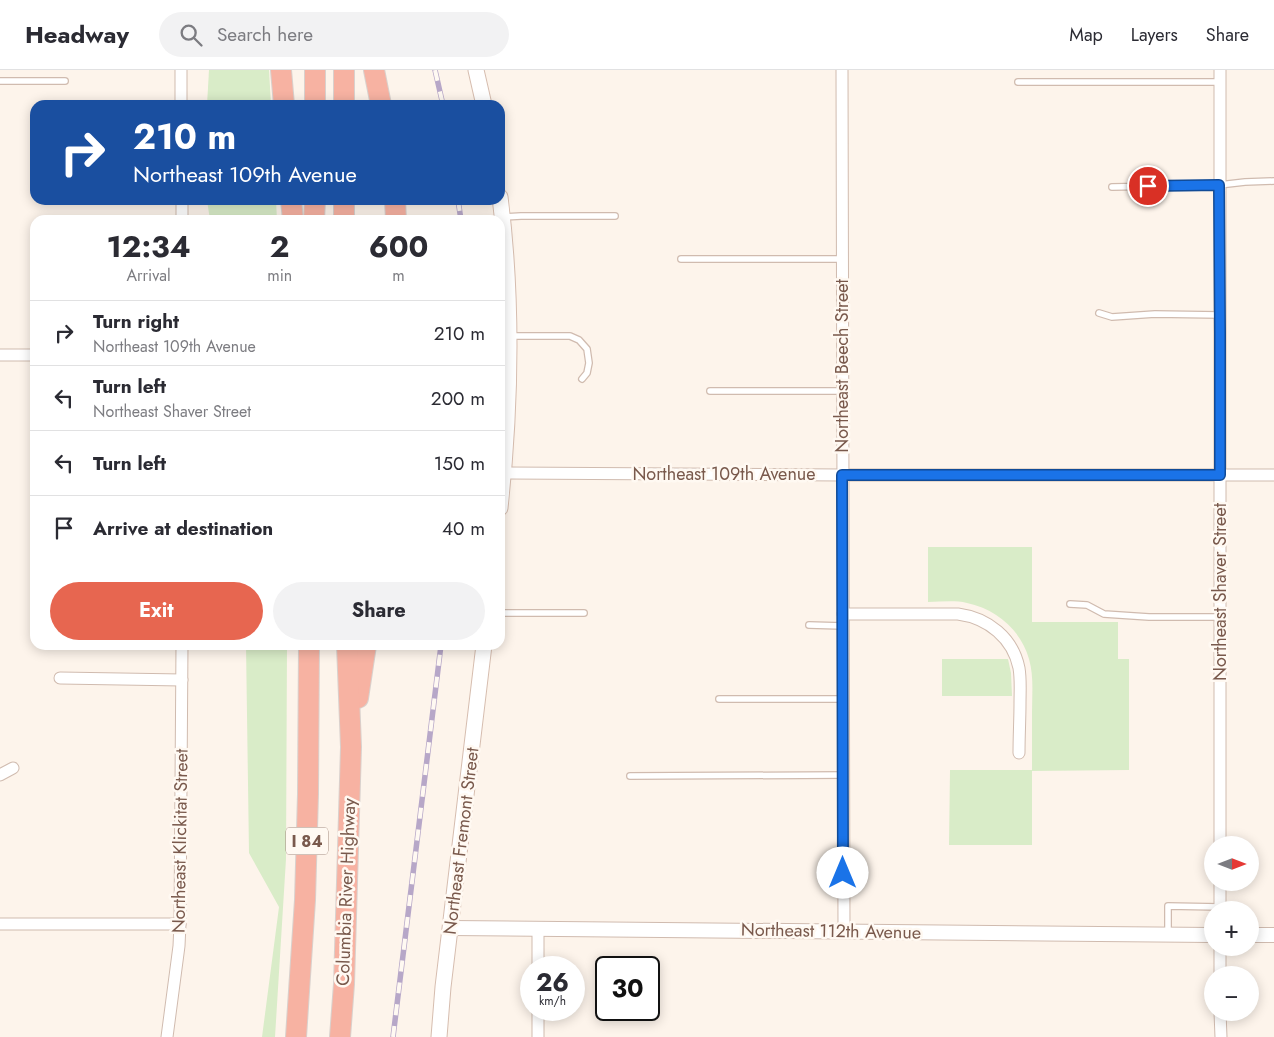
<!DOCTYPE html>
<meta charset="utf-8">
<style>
body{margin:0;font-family:Jost,sans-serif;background:#f2f2f3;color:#2b2b33;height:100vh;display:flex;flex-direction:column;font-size:19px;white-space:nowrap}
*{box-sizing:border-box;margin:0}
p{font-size:16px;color:#7c7c81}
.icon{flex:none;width:28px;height:28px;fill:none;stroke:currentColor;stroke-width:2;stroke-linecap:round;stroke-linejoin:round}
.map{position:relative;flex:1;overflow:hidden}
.drawer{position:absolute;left:30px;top:145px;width:475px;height:435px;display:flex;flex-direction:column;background:#fff;border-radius:15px;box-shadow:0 2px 12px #0003}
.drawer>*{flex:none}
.guide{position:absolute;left:30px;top:30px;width:475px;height:105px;border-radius:15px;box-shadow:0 2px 12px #0003;background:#1a4fa0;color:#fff;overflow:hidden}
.needle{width:32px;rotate:90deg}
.fabs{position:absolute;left:1204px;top:766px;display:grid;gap:10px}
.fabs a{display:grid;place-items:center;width:55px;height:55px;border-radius:50%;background:#fff;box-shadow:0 2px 12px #0003;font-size:25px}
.speed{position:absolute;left:520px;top:886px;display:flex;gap:10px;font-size:25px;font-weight:700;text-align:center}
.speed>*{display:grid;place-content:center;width:65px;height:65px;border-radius:50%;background:#fff;box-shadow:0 2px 12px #0003;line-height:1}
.speed small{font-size:12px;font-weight:400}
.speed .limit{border:2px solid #111;border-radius:8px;background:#fff;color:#111}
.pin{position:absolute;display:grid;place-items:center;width:42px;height:42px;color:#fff;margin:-21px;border:2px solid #fff;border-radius:50%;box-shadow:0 1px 5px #0007}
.me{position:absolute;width:55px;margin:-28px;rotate:0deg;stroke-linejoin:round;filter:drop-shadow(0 0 4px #0008)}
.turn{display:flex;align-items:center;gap:18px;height:105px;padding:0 20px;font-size:22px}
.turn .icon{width:65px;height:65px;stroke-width:2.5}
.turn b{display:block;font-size:35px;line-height:42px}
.eta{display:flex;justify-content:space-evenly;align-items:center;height:85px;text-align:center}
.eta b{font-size:30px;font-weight:700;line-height:35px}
.cta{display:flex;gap:10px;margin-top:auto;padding:10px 20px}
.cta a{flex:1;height:58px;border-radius:30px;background:#e76650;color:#fff;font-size:20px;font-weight:700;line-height:58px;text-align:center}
.cta a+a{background:#f2f2f3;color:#2b2b33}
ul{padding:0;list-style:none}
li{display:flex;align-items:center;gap:15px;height:65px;padding:0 20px;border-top:1px solid #e1e1e2}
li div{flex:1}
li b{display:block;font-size:19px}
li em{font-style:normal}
header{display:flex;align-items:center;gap:30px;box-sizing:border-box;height:70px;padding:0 25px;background:#fff;border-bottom:1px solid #e1e1e2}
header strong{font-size:24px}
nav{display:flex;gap:28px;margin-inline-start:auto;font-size:18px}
.search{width:350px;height:45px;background:#f2f2f3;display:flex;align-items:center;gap:12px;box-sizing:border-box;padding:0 18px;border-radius:28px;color:#7c7c81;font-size:19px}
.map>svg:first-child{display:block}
</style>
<header>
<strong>Headway</strong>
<div class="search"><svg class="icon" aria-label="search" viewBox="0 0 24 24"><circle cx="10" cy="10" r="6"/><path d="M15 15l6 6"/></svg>Search here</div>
<nav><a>Map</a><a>Layers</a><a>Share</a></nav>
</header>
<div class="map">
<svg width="1274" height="967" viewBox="0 0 1274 967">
<rect width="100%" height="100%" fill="#fdf4eb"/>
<g fill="#d9ecc8">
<polygon points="209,0 269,0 271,35 207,35"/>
<polygon points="207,130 276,130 277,150 210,150"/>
<path d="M928 477H1032V552H1118V589H1129V700L1032 701V775H949L950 700H1032C1032 681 1032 662 1032 643 1032 625 1034 606 1029 589 1021 560 996 539 967 533 954 530 941 532 928 532Z"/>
<polygon points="246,575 287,575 286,789 275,967 262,967 279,837 249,783"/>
<polygon points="942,589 1008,589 1011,603 1012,626 942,626"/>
</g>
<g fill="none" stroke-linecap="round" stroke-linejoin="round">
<g stroke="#d0bbaf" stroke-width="8">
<g id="service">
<polyline points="0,11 65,11"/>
<polyline points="1018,12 1220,12"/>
<polyline points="1112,117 1219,115 1245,112 1274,111"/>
<polyline points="502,147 521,146 615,146"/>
<polyline points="681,189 842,189"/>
<polyline points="1099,243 1112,247 1155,244 1220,245"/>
<polyline points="510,266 570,266 579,270 587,279 589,293 587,303 582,309"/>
<polyline points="710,321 842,321"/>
<polyline points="1070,534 1087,535 1104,544 1149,547 1220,547"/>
<polyline points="500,543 584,543"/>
<polyline points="809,555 843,556"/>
<polyline points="719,629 843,629"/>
<polyline points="630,706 843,705"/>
<polyline points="1168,864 1168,836 1220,837"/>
</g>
</g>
<g stroke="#d0bbaf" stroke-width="13">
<g id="minor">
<polyline points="181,0 181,35"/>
<polyline points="842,0 844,862"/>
<polyline points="1220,0 1220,775"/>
<polyline points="182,130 182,150"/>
<polyline points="0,285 35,285"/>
<polyline points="503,403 842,405 1274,405"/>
<path d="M843 544H958C988 548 1013 568 1019 598 1021 610 1020 621 1020 633 1020 649 1019 666 1019 683"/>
<polyline points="60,608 182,610"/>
<polyline points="0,705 13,698"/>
<polyline points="1220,812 1220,840"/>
<polyline points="0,854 180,854"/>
<polyline points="538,858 538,898"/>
<polyline points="1220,878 1220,905"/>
<polyline points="538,940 538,967"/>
<polyline points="1220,942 1221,967"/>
<polyline points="167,967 179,876 180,854 182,575"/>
</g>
</g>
<g stroke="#d0bbaf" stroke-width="16">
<g id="tertiary">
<polyline points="450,858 1212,865"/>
<polyline points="1250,865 1274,865"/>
</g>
</g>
<g stroke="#d6bdaf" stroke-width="17">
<g id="secondary">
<polyline points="476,0 484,35"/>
<path d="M500 127C513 230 511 335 500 438"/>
<polyline points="439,967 443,917 484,575"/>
</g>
</g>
<g stroke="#d9d1cd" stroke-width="22">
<g id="motorway">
<polyline points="281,0 284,35"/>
<polyline points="344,0 344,35"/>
<polyline points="374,0 381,35"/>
<polyline points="315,35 315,0"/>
<polyline points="291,130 293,150"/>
<polyline points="344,130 344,150"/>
<polyline points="395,130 396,150"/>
<polyline points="314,150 315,130"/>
<polyline points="358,628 366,575"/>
<polyline points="296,967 305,830 308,724 309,575"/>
<polyline points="340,967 344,914 351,677 347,575"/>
</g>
</g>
<use href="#service" stroke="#fff" stroke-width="5.5"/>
<use href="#minor" stroke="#fff" stroke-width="11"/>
<use href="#tertiary" stroke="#fff" stroke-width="14"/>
<use href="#secondary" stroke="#fff" stroke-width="15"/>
<use href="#motorway" stroke="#f7b2a2" stroke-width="20"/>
<g stroke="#b7a7c8" stroke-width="5.5">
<g id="rail">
<polyline points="435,0 443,35"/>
<polyline points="458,130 461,150"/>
<polyline points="393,967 441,575"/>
</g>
</g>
<use href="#rail" stroke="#fff9f2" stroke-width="4" stroke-dasharray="11" stroke-linecap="butt"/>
</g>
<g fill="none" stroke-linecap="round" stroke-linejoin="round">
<g stroke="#114b97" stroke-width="12">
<polyline id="route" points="843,803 842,405 1220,405 1220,263 1219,115 1148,116"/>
</g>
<use href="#route" stroke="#1a73e8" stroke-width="9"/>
</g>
<g text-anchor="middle" stroke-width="5" stroke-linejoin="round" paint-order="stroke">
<rect fill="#fff9f2" stroke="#a1897e" stroke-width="1" x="286" y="757.5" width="42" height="27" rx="4"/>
<g font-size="16" font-weight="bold" fill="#79594c">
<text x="307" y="777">I 84</text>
</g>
<g font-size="18" fill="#79594c" stroke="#fff9f2">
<text transform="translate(842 296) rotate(-90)" y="6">Northeast Beech Street</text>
<text x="724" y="410">Northeast 109th Avenue</text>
<text transform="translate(1220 522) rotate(-90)" y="6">Northeast Shaver Street</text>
<text transform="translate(180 771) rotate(-89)" y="6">Northeast Klickitat Street</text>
<text transform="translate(461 771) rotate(-83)" y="6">Northeast Fremont Street</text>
<text transform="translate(346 822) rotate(-88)" y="6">Columbia River Highway</text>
<text transform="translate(831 861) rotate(1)" y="6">Northeast 112th Avenue</text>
</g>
</g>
</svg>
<div class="fabs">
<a><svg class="needle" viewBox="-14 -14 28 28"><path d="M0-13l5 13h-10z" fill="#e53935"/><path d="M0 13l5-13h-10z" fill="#7c7c81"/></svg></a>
<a>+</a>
<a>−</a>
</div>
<div class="speed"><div>26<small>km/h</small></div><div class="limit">30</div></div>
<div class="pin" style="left:1148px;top:116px;background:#d93025"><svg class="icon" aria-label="arrive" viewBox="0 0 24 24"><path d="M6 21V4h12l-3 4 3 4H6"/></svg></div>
<svg class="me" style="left:843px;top:803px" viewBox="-20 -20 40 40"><circle r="19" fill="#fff"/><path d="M0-13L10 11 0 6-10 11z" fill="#1a73e8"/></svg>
<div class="guide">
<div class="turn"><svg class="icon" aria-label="right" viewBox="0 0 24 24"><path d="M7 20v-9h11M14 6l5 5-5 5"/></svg><div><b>210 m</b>Northeast 109th Avenue</div></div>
</div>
<section class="drawer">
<div class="eta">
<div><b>12:34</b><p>Arrival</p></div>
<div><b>2</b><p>min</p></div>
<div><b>600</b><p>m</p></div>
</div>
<ul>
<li><svg class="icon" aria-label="right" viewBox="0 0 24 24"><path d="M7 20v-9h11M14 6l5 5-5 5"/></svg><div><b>Turn right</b><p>Northeast 109th Avenue</p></div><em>210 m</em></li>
<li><svg class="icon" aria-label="left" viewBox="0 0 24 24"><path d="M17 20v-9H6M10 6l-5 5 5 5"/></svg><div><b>Turn left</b><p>Northeast Shaver Street</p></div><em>200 m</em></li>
<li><svg class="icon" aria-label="left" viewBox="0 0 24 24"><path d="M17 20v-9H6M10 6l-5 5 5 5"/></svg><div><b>Turn left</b></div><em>150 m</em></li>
<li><svg class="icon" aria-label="arrive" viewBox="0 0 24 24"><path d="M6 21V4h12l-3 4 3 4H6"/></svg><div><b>Arrive at destination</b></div><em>40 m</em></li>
</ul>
<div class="cta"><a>Exit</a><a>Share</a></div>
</section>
</div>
